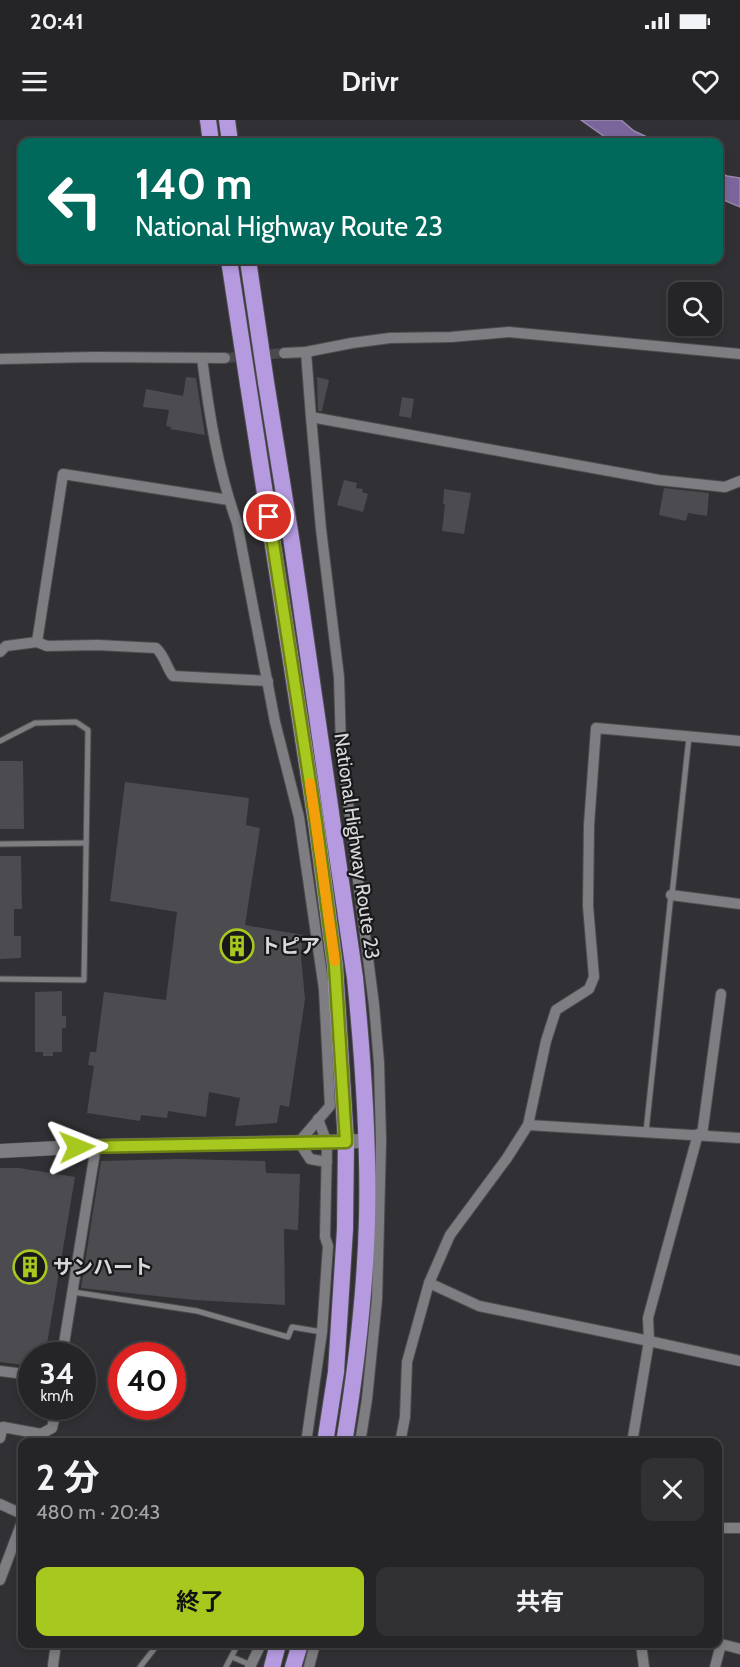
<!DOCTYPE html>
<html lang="ja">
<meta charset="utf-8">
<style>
body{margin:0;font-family:Cabin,"Noto Sans JP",sans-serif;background:#313033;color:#f1f3f6;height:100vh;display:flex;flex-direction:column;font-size:22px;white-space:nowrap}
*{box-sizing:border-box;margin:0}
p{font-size:20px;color:#a3a4a7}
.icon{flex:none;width:33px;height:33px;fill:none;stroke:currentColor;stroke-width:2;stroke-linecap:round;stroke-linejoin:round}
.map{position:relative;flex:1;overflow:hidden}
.details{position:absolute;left:18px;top:1318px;width:704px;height:210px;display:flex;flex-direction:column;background:#252427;border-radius:12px;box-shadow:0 3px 9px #0003,0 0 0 2px #424144}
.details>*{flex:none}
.guide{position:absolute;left:18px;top:18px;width:705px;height:126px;border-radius:12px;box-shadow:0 3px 9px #0003,0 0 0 2px #424144;background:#00695c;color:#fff;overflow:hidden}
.tools{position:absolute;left:668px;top:162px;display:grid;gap:12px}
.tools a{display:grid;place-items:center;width:54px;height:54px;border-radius:12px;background:#252427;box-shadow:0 3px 9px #0003,0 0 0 2px #424144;font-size:30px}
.speed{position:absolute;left:18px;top:1222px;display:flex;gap:12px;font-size:30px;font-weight:700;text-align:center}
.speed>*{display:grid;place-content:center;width:78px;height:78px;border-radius:50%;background:#252427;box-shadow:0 3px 9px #0003,0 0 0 2px #424144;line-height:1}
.speed small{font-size:15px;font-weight:400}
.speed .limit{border:9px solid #d22;background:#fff;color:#111}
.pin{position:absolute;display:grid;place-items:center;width:51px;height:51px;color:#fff;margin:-26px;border:3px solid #fff;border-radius:50%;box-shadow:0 2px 6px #0007}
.me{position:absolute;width:66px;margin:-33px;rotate:88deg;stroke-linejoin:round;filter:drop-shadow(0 0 4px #0008)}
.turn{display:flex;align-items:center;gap:21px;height:126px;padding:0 18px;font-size:27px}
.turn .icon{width:78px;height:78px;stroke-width:2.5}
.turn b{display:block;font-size:42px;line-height:51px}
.round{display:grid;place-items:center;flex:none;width:63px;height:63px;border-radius:12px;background:#313033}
.summary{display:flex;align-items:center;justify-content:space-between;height:102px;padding:0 18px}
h1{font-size:36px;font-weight:700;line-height:45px}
.button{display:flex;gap:12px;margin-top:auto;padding:12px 18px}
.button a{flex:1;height:69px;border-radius:12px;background:#a7c81f;color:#111;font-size:24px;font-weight:700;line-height:69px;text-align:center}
.button a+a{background:#313033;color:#f1f3f6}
.status{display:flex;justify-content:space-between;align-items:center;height:42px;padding:0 30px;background:#252427;direction:ltr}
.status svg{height:16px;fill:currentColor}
header{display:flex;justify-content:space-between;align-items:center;height:78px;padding:0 18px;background:#252427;font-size:27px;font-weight:700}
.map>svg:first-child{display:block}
</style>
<div class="status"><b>20:41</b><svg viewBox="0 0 49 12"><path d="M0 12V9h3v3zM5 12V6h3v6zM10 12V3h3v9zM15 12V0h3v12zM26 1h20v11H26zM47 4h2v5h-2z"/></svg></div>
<header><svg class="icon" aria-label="menu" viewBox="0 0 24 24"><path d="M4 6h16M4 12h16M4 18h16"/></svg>Drivr<svg class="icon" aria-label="heart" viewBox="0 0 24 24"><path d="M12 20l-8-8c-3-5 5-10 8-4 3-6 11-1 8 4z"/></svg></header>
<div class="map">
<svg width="740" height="1547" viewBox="0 0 740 1547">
<rect width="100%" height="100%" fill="#313034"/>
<g fill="#7a669a" stroke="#9688ad" stroke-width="1.5">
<polygon points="581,0 621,0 634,11 658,22 612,22"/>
<polygon points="719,52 727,56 740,58 740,87 719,78"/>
</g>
<g fill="#4c4b4f">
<polygon points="186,257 196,258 205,315 170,309 171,307 166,306 169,290 143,287 146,269 183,276"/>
<polygon points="317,257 329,260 322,291 318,291"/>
<polygon points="402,277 414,279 411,298 399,296"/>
<polygon points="344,360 357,363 356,368 363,369 362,372 368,374 363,392 337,385"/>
<polygon points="664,368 709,373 707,396 688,393 686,401 659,395"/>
<polygon points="444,369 471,373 464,414 442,411 445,384 443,384"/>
<polygon points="0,641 23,641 24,709 0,709"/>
<polygon points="125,662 249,678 246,705 260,708 245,805 303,815 301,836 305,879 289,987 280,985 277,1003 235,1006 240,978 209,972 206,997 168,991 167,998 141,995 140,1001 87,993 94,946 88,945 90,932 96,932 104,872 166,880 177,792 110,781"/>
<polygon points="0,736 21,736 22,789 14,789 14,816 21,816 21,838 0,839"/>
<polygon points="62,871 62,896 66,896 66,908 62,908 62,932 53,932 53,936 43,936 43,932 35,932 35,872"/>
<polygon points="179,1039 265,1041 266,1053 300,1054 298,1110 284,1109 285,1185 194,1180 81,1168 101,1041"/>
<polygon points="0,1048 19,1048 75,1057 45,1236 32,1236 32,1246 0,1242"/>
</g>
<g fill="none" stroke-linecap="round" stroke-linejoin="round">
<polyline stroke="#4a494d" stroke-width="10" stroke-dasharray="10 5" stroke-linecap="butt" points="225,238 284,233"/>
<g stroke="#4e4e50" stroke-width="7">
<g id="service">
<polyline points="0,621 35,603 76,602 88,610 84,860 0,859"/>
<polyline points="0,724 86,723"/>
<polyline points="672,775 689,617"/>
<polyline points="646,1012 671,775"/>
<polyline points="73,1172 197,1191 288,1217 292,1207 322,1212"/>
<polyline points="232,1537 251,1545"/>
<polyline points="140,1547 158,1524"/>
<polyline points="226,1547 238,1524"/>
</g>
</g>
<g stroke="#4e4e50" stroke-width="12">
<g id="minor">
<polyline points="306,232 311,297 659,360 725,367 740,361"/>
<polyline points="284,233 306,232 352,223 390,218 451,217 509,212 740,234"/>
<path d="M202 238C209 294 218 350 237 403L275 602 299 697 324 869 330 986 299 1022 310 1039 327 1042"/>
<polyline points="0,239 94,237 225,238"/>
<polyline points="311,297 321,409 339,557 341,627 374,885 379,943 381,1021 377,1179 367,1279 360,1323"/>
<path d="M37 522 47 526 97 525 156 528C165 536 166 547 173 556L268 561"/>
<polyline points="0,532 6,526 37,522 63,354 229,380"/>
<polyline points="671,775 740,784"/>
<polyline points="528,1005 740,1018"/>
<polyline points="702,1015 721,874"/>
<polyline points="429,1163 479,1186 649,1221 740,1241"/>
<polyline points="62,1236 96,1026"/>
<polyline points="0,1251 32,1255"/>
<polyline points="0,1318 3,1307 41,1314 52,1308 57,1287"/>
<polyline points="306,1323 322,1212 328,1126 325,1117 327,1023 318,999"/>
<polyline points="400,1323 405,1297 407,1242 429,1163 450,1115 507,1038 528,1005 546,921 556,890 589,869 594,857 588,786 589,705 596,608 740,621"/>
<polyline points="632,1323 649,1221 648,1198 698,1014"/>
<polyline points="0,1384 22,1394"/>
<polyline points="717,1408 740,1408"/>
<polyline points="0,1460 22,1402"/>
<polyline points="641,1524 644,1547"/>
<polyline points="53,1545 56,1524"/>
<polyline points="250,1547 261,1524"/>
<polyline points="309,1547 315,1524"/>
<polyline points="715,1547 721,1524 740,1529"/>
</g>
</g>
<g stroke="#4e4e50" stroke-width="15">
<polyline id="tertiary" points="0,1031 96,1026 367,1021"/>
</g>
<g stroke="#4e4e50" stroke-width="18">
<g id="trunk">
<polyline points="208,0 211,22"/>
<polyline points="227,0 230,22"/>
<path d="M266 262 292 424 355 858C363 938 369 1019 367 1100 365 1174 356 1250 344 1323"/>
<polyline points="248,264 316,702 335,846 346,1022 345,1109 336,1252 325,1323"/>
<polyline points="272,1547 278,1524"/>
<polyline points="293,1547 300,1524"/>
</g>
</g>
<use href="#service" stroke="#7e7d82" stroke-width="5"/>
<use href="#minor" stroke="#7e7d82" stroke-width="10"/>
<use href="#tertiary" stroke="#7e7d82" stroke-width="14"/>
<use href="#trunk" stroke="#b59ae0" stroke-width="16"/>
<g stroke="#4e4e50" stroke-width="18" stroke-linecap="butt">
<g id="trunk-bridge">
<polyline points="229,140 248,264"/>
<polyline points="248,140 266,262"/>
</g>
</g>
<use href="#trunk-bridge" stroke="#b59ae0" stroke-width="16"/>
</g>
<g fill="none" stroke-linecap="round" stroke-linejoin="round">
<g stroke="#6d8214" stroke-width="15">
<polyline id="route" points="77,1027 346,1022 335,846 316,702 269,397"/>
</g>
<use href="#route" stroke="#a7c81f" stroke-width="10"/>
<polyline stroke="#f59e0b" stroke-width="10" points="310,663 335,841"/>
</g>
<defs>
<g id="building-ring" transform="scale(1.725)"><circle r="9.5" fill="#19181a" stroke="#a7c81f" stroke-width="1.5"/><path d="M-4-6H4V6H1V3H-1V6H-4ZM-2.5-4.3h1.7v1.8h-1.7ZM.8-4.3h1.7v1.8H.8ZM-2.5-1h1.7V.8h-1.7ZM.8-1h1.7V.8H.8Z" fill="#a7c81f"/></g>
</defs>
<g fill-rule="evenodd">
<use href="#building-ring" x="237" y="826"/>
<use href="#building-ring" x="30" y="1147"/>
</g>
<g text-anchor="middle" stroke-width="4.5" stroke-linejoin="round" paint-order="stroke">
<g font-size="20" fill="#d8d8da" stroke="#19181a">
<text transform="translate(357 726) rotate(82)" y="7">National Highway Route 23</text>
</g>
<g font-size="20" font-weight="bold" fill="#d8d8da" stroke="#19181a" text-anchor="start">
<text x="260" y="833">トピア</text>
<text x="53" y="1154">サンハート</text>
</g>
</g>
</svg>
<div class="tools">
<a><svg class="icon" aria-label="search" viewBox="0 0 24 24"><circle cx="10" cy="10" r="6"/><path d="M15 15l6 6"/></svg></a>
</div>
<div class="speed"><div>34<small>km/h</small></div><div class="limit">40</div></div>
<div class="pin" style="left:269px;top:397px;background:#d93025"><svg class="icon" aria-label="arrive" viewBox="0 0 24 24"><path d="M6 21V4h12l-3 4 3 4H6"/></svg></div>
<svg class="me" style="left:77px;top:1027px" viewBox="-20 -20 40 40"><path d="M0-17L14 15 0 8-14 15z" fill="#a7c81f" stroke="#fff" stroke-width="4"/></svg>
<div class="guide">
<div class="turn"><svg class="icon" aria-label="left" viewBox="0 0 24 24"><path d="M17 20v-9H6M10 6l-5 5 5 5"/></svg><div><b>140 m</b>National Highway Route 23</div></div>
</div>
<section class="details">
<div class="summary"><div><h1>2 分</h1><p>480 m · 20:43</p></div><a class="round"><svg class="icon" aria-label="close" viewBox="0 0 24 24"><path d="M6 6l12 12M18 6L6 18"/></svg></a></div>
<div class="button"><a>終了</a><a>共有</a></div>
</section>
</div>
